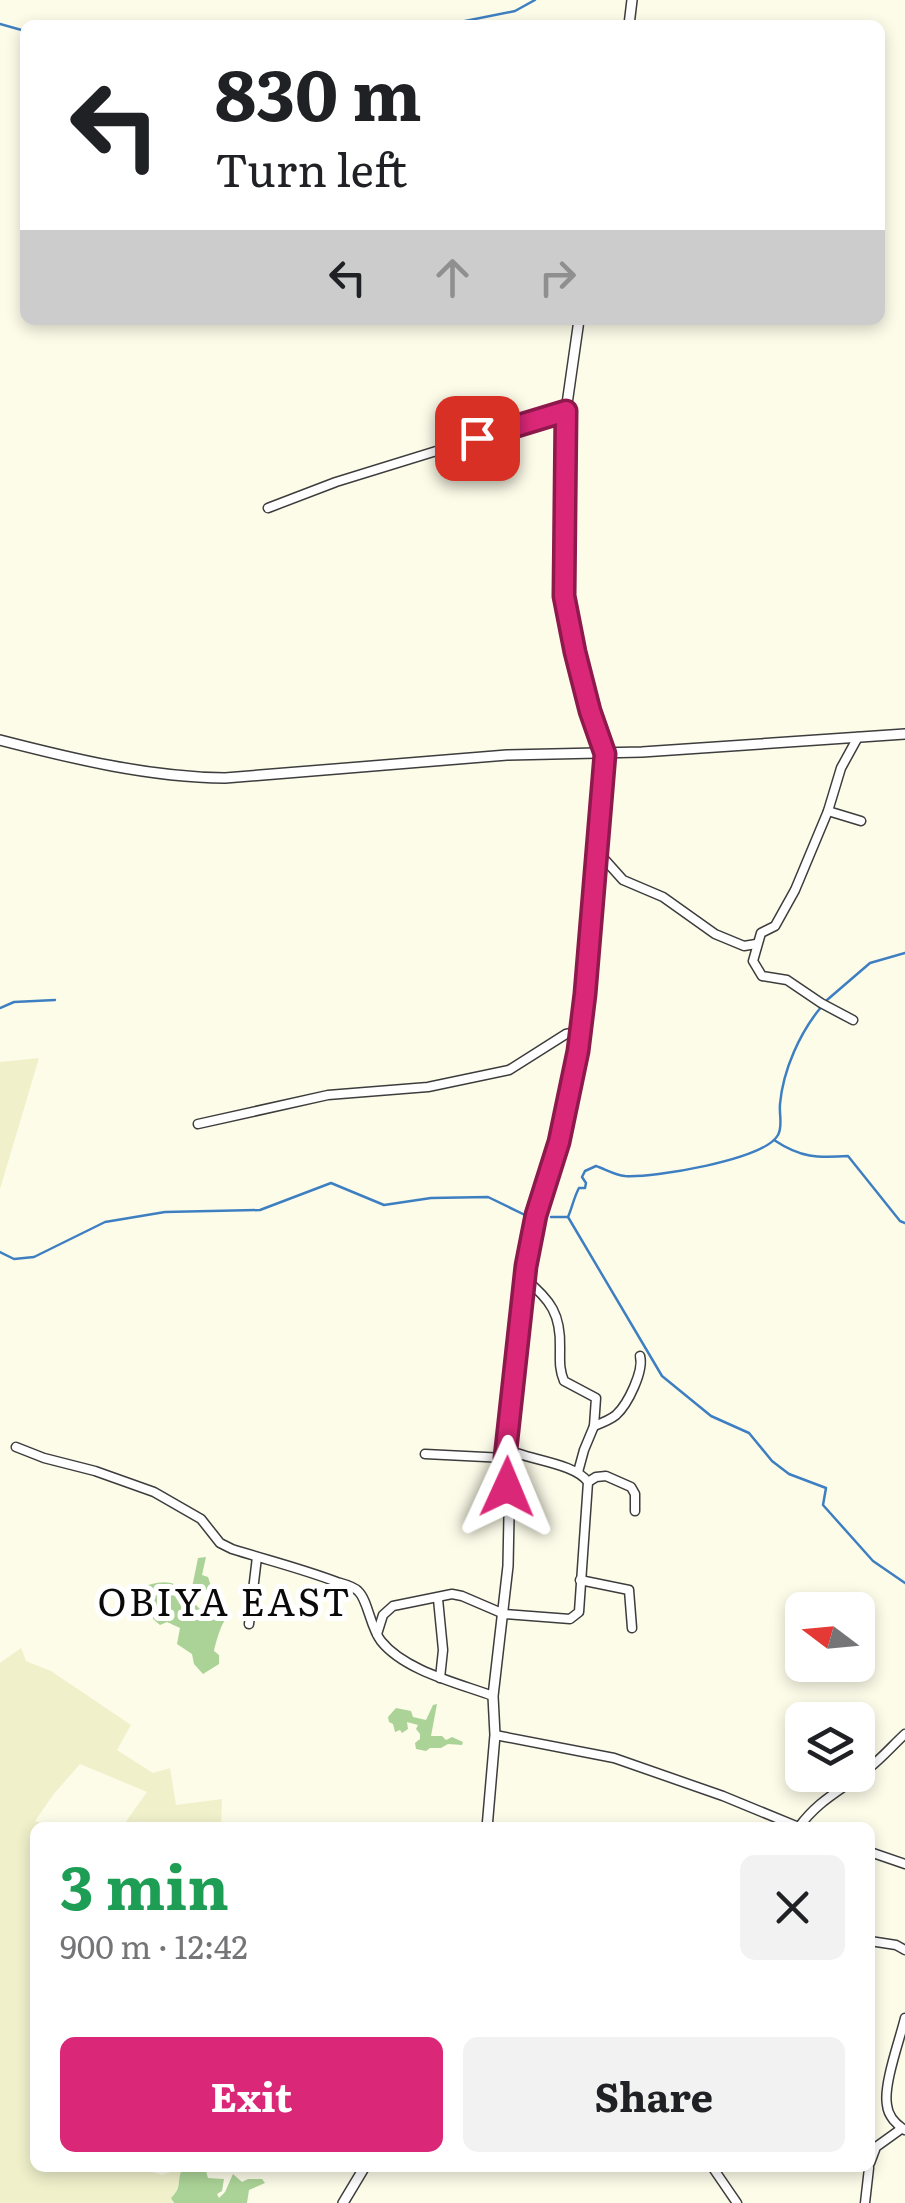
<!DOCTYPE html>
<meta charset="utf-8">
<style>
body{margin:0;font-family:Literata,serif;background:#f2f2f2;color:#202124;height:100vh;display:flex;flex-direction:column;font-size:38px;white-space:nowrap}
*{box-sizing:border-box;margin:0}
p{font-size:32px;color:#757577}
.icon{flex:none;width:55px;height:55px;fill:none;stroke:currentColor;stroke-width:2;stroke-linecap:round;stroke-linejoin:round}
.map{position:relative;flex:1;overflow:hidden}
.sheet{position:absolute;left:30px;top:1822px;width:845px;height:350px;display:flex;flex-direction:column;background:#fff;border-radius:15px;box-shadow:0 5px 15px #0003}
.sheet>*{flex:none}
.hud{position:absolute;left:20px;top:20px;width:865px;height:305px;border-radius:15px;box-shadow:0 5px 15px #0003;background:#fff;color:#202124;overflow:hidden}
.needle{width:65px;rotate:286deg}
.tools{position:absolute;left:785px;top:1592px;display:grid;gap:20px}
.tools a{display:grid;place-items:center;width:90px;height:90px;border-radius:15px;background:#fff;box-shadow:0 5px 15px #0003;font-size:50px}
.pin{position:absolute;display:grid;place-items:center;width:85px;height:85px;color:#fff;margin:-42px;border-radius:20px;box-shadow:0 5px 15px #0006}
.me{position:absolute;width:110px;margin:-55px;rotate:1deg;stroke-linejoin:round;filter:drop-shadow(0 0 8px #0008)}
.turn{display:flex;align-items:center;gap:35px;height:210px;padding:0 30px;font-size:45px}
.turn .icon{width:130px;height:130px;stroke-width:2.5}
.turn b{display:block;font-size:70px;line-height:85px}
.lanes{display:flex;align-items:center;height:95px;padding:0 30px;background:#0003;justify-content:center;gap:50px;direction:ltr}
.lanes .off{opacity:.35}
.round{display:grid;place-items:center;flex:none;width:105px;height:105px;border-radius:15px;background:#f2f2f2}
.headline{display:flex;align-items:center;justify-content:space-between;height:170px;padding:0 30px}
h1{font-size:60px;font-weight:700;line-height:75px;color:#1e9e55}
.action{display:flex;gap:20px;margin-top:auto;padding:20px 30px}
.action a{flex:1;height:115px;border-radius:15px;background:#db2777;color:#fff;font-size:40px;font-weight:700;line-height:115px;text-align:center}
.action a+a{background:#f2f2f2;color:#202124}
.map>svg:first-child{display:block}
</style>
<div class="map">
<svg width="905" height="2203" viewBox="0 0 905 2203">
<rect width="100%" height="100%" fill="#fdfce9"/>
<g fill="#f0f1cb">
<polygon points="39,1058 0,1189 0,1062"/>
<polygon points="21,1648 26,1661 51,1671 131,1725 117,1750 153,1773 170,1768 176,1805 222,1799 221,1827 122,1827 147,1792 80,1764 53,1795 35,1821 55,1827 35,1828 35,2168 139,2168 162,2175 184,2168 172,2203 0,2203 0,1663"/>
</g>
<g fill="#abd397">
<path d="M206 1557 202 1575 208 1577 212 1589C203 1590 196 1594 194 1603L203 1612 215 1610 226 1619C221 1624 216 1642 214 1651L219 1655V1664L203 1674 194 1664 192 1654 177 1644 180 1628 167 1622 160 1625 153 1619 155 1602 147 1599 139 1604 135 1595 138 1589C154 1582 174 1577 185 1593L191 1592 198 1558Z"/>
<polygon points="437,1704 431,1736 442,1736 446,1740 452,1737 463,1742 462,1745 448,1744 441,1748 430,1748 426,1751 416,1749 415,1743 420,1739 420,1734 416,1729 418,1725 407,1722 408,1729 402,1733 400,1730 395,1732 393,1724 389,1722 388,1717 396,1708 411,1711 413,1717 426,1720 433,1705"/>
<path d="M183 2168H205L208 2178 224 2179 222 2191 217 2194 219 2198 225 2192 233 2174 242 2182 248 2179H262L265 2183 249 2190 247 2203H174L171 2198C183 2187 176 2179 183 2168Z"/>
</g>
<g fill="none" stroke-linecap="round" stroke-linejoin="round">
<g stroke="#3e7fc2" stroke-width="2.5">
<polyline points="0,24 25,31"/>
<polyline points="445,25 515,11 535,0"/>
<polyline points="827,1000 870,963 905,953"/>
<polyline points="0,1008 14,1002 55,1000"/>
<path d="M774 1140C801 1158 817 1158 848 1156L900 1221 905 1223"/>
<path d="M551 1217H568C572 1208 574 1197 579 1188H585L586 1183 582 1177 585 1171 596 1166C605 1169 615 1175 625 1176 653 1178 764 1160 778 1135 783 1126 779 1115 780 1104 783 1070 800 1032 822 1006"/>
<polyline points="568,1217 662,1376 711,1416 749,1433 772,1461 789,1474 826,1488 823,1505 873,1561 905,1583"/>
<polyline points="0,1252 14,1259 34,1257 105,1222 165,1212 260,1210 331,1183 384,1205 431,1198 488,1197 527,1216"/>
</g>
<g stroke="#3d3d3d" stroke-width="11">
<g id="minor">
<polyline points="268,508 336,482 566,411"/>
<polyline points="828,811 861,821"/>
<polyline points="597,851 623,880 663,897 715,934 744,946 756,944"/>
<polyline points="853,1020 821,1003 787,980 762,976 753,961 761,933 775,926 795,890 828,811 841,768 858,737"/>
<polyline points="198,1124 328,1095 428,1087 509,1070 566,1034 580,1031"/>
<path d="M525 1279C551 1300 561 1315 560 1348 560 1360 559 1369 564 1381L596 1398 594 1426 584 1450 578 1472"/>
<path d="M594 1426C602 1423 610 1420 616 1415 628 1404 644 1371 640 1356"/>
<path d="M16 1447 44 1458 95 1471 154 1492 201 1519 220 1543 232 1549C267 1560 303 1569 337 1582 344 1584 353 1586 358 1591 368 1600 370 1627 381 1641 405 1671 458 1683 493 1696"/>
<polyline points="425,1454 505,1458"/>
<polyline points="588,1482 596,1477 606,1476 631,1487 635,1494 635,1511"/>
<polyline points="580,1580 629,1590 632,1628"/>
<polyline points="438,1599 443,1650 440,1678"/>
<polyline points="249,1624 257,1557"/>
<path d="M377 1634 383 1615 393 1606 452 1594 462 1596 504 1614 570 1619 579 1612 588 1482C575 1463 528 1460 506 1449"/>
<polyline points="495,1735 614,1758 723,1796 801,1828"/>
<path d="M799 1827C819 1799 844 1789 869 1768 882 1758 893 1745 905 1734"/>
<polyline points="870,1852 905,1864"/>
<polyline points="870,1941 896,1945 905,1950"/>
<path d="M905 2018C900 2039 883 2085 887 2105 888 2116 897 2125 905 2130"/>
<polyline points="870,2163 876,2147 901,2129"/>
<polyline points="713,2168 737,2203"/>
<polyline points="865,2203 869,2168"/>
</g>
</g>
<g stroke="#3d3d3d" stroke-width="12">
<g id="tertiary">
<polyline points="629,25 632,0"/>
<path d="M0 740C74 759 148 777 225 778L507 755 642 752 905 734"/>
<polyline points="487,1828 495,1735 493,1696 508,1566 509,1516 505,1458 521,1306 536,1215 554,1161 574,1075 585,994 605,754 575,652 564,596 566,411 579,320"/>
<polyline points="343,2203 364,2168"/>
</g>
</g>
<use href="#minor" stroke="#fff" stroke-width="8"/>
<use href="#tertiary" stroke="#fff" stroke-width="9"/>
</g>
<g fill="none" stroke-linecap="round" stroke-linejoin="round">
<g stroke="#8e194d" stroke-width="25">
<polyline id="route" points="477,438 566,411 564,596 575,652 590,711 605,754 585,994 578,1051 559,1142 536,1215 526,1266 505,1458 507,1487"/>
</g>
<use href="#route" stroke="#db2777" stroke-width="18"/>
</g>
<g text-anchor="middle" stroke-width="10" stroke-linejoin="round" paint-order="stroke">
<g font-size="38" letter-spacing="2.5" fill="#0a0a0a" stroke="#fff">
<text x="225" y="1616">OBIYA EAST</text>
</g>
</g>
</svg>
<div class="tools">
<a><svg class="needle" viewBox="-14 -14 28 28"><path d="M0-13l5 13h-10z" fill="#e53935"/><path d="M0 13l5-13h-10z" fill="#757577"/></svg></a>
<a><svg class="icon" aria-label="layers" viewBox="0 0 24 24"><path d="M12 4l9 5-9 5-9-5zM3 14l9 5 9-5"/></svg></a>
</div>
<div class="pin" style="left:477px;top:438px;background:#d93025"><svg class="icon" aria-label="arrive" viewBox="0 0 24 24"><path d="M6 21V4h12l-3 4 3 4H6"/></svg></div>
<svg class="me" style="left:507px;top:1487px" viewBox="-20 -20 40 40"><path d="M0-17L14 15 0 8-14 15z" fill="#db2777" stroke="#fff" stroke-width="4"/></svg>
<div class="hud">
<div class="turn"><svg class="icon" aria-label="left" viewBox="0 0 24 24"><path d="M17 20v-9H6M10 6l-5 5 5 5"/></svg><div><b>830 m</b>Turn left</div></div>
<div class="lanes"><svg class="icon" aria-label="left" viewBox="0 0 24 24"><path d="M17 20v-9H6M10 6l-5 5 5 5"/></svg><svg class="icon off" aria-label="ahead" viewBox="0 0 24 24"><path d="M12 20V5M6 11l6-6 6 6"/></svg><svg class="icon off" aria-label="right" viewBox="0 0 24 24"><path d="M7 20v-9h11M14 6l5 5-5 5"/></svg></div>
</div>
<section class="sheet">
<div class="headline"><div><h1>3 min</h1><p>900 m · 12:42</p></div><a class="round"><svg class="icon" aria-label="close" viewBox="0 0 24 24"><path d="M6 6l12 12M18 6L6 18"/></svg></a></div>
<div class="action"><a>Exit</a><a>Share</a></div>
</section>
</div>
